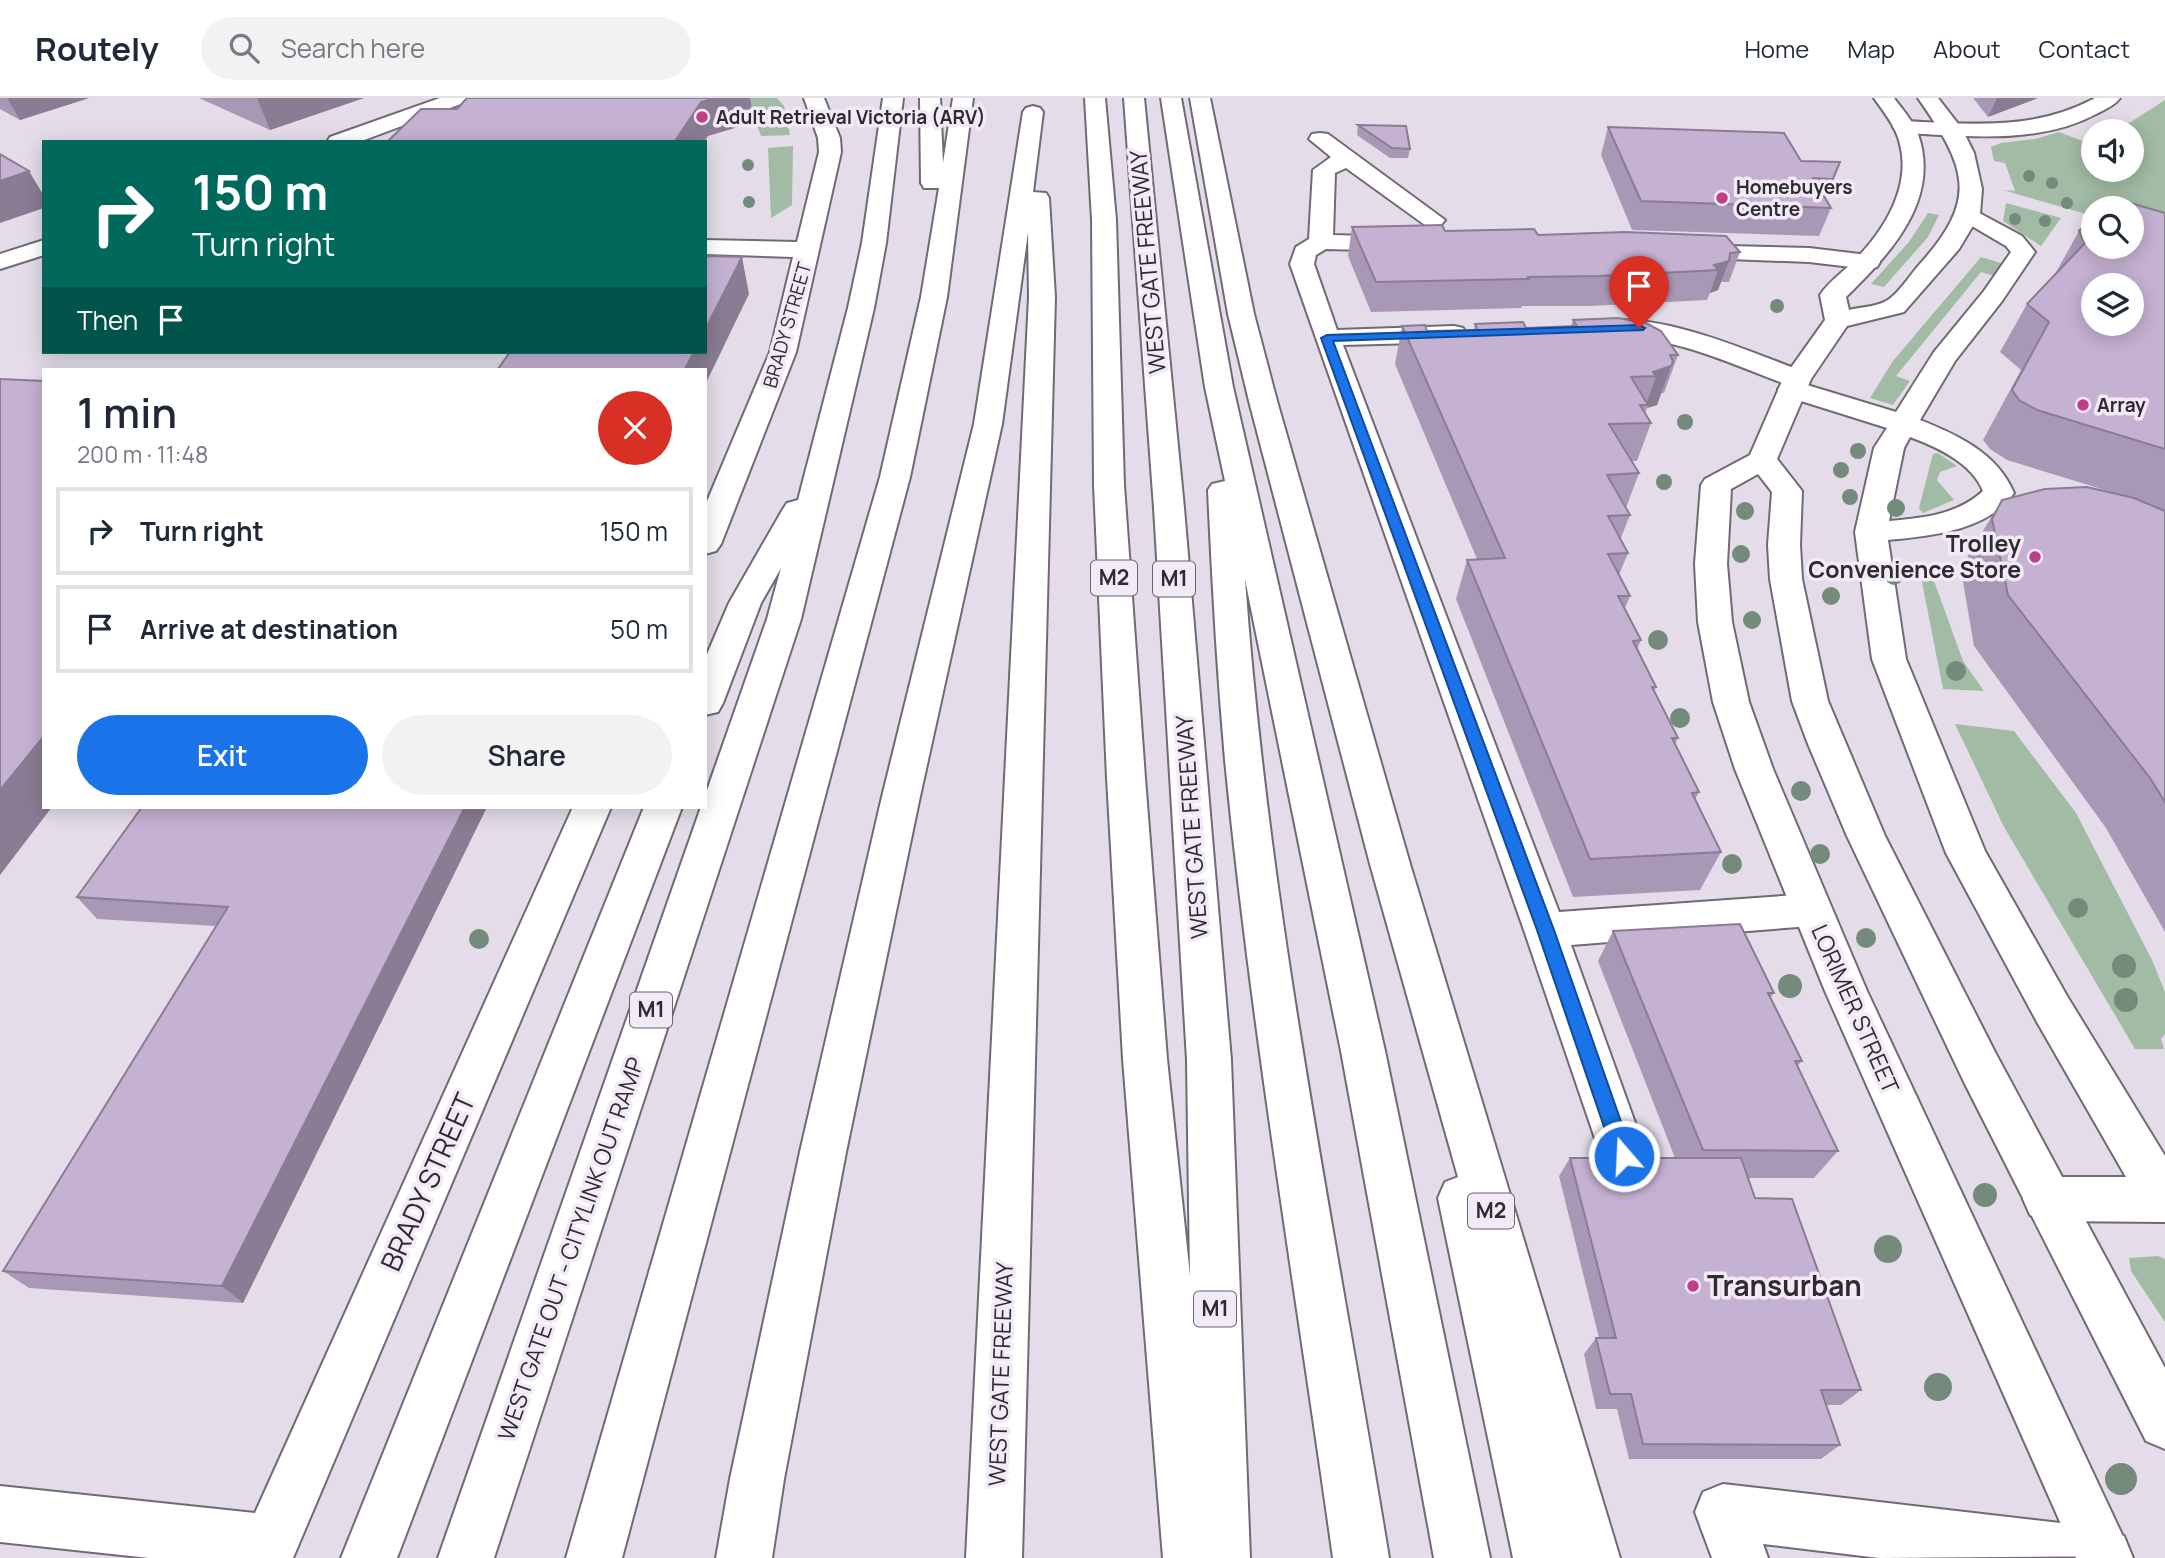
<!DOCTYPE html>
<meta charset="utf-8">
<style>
body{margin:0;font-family:Manrope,sans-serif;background:#f2f2f3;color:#1f2937;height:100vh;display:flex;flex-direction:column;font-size:26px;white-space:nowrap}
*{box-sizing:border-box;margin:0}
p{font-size:23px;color:#747a83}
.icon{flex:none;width:38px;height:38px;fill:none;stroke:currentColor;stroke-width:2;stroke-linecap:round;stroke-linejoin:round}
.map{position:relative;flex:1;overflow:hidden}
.sheet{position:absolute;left:42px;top:270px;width:665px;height:441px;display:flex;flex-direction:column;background:#fff;border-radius:0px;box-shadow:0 4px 18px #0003}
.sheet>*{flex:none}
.banner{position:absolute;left:42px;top:42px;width:665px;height:214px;border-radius:0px;box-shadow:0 4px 18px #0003;background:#00695c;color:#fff;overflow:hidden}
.buttons{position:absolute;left:2081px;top:21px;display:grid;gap:14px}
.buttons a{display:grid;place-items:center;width:63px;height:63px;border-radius:50%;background:#fff;box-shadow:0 4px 18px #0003;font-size:35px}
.pin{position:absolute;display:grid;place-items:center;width:60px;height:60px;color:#fff;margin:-72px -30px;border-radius:50% 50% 50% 0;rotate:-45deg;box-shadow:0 0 7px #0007}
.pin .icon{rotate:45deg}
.me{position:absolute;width:77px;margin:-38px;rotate:341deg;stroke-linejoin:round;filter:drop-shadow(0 0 5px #0008)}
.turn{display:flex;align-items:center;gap:24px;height:147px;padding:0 35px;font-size:32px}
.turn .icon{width:91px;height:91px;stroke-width:2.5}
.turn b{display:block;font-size:49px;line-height:60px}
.then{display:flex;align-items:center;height:66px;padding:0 35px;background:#0003;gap:14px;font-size:26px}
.round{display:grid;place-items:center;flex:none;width:74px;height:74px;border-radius:37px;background:#f2f2f3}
.summary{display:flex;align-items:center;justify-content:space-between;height:119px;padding:0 35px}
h1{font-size:42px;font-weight:600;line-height:52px}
.action{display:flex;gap:14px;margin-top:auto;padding:14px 35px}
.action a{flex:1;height:80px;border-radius:42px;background:#1a73e8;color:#fff;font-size:28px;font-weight:600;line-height:80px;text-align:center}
.action a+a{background:#f2f2f3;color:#1f2937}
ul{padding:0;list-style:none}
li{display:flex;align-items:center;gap:21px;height:88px;margin:0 14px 10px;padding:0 21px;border:4px solid #e0e1e3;border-radius:0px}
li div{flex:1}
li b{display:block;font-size:26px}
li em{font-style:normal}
header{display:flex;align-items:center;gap:42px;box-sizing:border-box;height:98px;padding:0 35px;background:#fff;border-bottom:2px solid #e0e1e3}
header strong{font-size:33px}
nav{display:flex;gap:38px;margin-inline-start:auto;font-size:24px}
.search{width:490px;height:63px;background:#f2f2f3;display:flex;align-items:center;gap:18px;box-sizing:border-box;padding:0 24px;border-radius:38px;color:#747a83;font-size:26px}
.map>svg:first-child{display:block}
</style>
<header>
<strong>Routely</strong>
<div class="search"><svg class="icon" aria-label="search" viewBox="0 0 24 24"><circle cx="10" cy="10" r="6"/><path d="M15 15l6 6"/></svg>Search here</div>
<nav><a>Home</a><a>Map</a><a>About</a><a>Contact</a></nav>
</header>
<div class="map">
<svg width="2165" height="1460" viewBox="0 0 2165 1460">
<rect width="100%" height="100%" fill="#e4dde9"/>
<g fill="#a2bba4">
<polygon points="727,0 777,0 784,8 790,37 761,38 753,17"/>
<polygon points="2165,2 2165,144 2132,110 2093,110 2093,118 2003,92 2015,93 2005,65 1994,63 1991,49 2001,45 2035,41 2059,34 2085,44 2093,40 2093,72 2132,72 2132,33 2109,33 2131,24"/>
<polygon points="793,48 792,107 771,120 768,50"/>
<polygon points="2006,105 2061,120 2041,148 2003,123"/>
<polygon points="1928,115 1939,117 1928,139 1884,189 1871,186 1909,144"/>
<polygon points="1981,159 2004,166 1995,178 1981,174 1896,278 1910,283 1893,307 1870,300 1893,263"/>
<polygon points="1938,355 1957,368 1940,374 1937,382 1954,402 1923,415 1919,410 1933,356"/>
<polygon points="1921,479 1934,483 1963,563 1984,593 1943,591"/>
<polygon points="1955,626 2014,633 2076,715 2152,862 2165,894 2165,936 2161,941 2164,951 2135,951 2004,729"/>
<polygon points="2158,1158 2165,1161 2165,1224 2131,1173 2129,1160"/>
</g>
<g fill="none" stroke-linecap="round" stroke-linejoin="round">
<g stroke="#716a75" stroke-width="4">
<g id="minor">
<polygon points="440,0 469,0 466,4 359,44 327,44 330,39"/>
<polygon points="804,0 824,0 840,40 841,54 796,254 721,446 716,453 705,456 705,408 770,254 793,159 705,156 705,142 797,144 819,54 818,40"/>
<path d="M2095 0H2120C2115 7 2106 11 2098 15 2040 47 1967 38 1904 35L1897 33 1893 29 1897 25 1904 23C1970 26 2035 33 2095 0Z"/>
<polygon points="1320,35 1328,36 1445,122 1441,127 1425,127 1346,70 1335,75 1333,137 1403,139 1411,141 1415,146 1411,151 1403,153 1326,151 1316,157 1314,166 1337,232 1454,228 1463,230 1467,236 1463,242 1454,244 1343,247 1559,814 1811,796 1825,801 1831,812 1825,823 1811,828 1571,847 1647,1058 1641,1073 1624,1079 1607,1073 1601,1058 1524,832 1290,166 1296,149 1309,141 1313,72 1331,59 1309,41 1312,36"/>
<path d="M1968 109 2022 138 2035 154 2002 203 1955 263 1920 322C1958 337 1997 355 2014 395 1988 433 1930 438 1888 442L1906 561 1985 753 2067 898 2165 1058V1124L2047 1123 2030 1117 2023 1101 2030 1085 2047 1079H2126L2037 924 1946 755 1872 561 1855 434 1874 350 1887 330 1782 297 1778 291 1783 285C1742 270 1701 251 1658 243 1639 239 1618 241 1599 237L1595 231 1599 225C1657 211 1752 255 1807 275L1811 281 1807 287 1896 314 1934 254 1984 193 2011 154 2006 148 1960 121 1956 116 1960 111ZM1910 339C1937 349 1972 365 1983 393 1957 417 1923 420 1889 423L1904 350Z"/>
<polygon points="44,142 44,157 0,171 0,156"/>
<polygon points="1687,147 1809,150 1868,157 1877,159 1880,164 1877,169 1868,171 1809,164 1678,159 1675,154 1678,149"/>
<polygon points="573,709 611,709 293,1460 149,1460 0,1444 0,1388 255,1415"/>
<polygon points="1723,1386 2104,1430 2124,1438 2132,1458 1879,1460 1763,1446 1768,1460 1712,1460 1695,1414 1703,1394"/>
</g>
</g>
<g stroke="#716a75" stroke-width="4">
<path id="major" d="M1874 0H1894C1902 11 1913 23 1918 36 1941 102 1890 156 1846 199L1849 212C1860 209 1876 209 1886 203 1898 197 1910 177 1919 167 1980 100 1966 69 1918 0H1938L1962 31 1974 55 1982 91 1980 116 1959 151 1904 214 1847 228 1811 281 1777 361 1802 393 1800 447 1802 481 1828 603 1885 738 1996 956 2165 1270V1351L2146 1343 1964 984 1847 738 1808 646 1792 603 1770 481 1768 447 1772 394 1758 376 1731 391 1727 466 1732 524 1749 604 1773 671 1867 893 2133 1460H2076L1825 893 1735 671 1713 604 1698 524 1695 466 1701 387 1705 381 1750 357 1783 281 1825 222 1820 197C1830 182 1846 172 1858 159 1890 125 1916 78 1895 32 1889 20 1881 10 1874 0Z"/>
</g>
<g stroke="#716a75" stroke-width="4">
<g id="highway">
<polygon points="883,0 903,0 886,145 874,210 801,521 494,1460 438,1460 701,709 705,709 705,698 767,521 781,470 761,505 723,605 718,614 705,617 705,561 729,505 783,411 787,405 798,402 848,210 862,145"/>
<polygon points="920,0 940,0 943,65 953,0 973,0 947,199 910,379 622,1460 566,1460 880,379 921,199 939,90 924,90 921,85"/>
<polygon points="1085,0 1105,0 1116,122 1124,387 1145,680 1167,961 1190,1178 1187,962 1154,410 1124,0 1144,0 1184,410 1231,962 1250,1460 1163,1460 1123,961 1107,680 1094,387 1092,122"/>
<path d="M1161 0H1181L1233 289 1385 953 1490 1460H1434L1341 953 1245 481C1268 810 1336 1135 1389 1460H1333C1296 1194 1251 929 1225 662 1217 572 1212 482 1208 392L1212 386 1225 383 1205 289Z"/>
<polygon points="1190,0 1210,0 1254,216 1277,303 1410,766 1620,1460 1513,1460 1438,1100 1445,1084 1458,1079 1370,766 1249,303 1228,216"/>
<polygon points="1033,8 1040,10 1043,14 1033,94 1046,95 1049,100 1055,199 1022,1460 966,1460 1029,199 1028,134 1002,326 919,703 846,1054 784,1381 772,1460 716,1460 730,1381 800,1054 881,703 974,326 1023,14 1026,10"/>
<polygon points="644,709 682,709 397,1460 341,1460"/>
</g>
</g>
<use href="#minor" fill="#fff" fill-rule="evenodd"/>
<use href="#major" fill="#fff" fill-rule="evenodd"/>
<use href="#highway" fill="#fff" fill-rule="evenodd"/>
</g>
<g fill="#748a7b">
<circle cx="772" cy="23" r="6"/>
<circle cx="748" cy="67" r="6"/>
<circle cx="2029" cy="78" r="6"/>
<circle cx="2052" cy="85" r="6"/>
<circle cx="749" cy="104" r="6"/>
<circle cx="2067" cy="105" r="6"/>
<circle cx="2015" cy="121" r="6"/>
<circle cx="2045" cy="123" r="6"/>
<circle cx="1777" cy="208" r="7"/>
<circle cx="1685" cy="324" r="8"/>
<circle cx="1858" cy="353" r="8"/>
<circle cx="1841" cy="372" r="8"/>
<circle cx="1664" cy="384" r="8"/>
<circle cx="1850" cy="399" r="8"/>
<circle cx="1896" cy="410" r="9"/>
<circle cx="1745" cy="413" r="9"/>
<circle cx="1741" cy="456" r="9"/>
<circle cx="1894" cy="478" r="9"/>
<circle cx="1831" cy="498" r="9"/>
<circle cx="1752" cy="522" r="9"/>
<circle cx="1658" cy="542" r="10"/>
<circle cx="1956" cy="573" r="10"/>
<circle cx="1680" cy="620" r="10"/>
<circle cx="1801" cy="693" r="10"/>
<circle cx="1820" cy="756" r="10"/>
<circle cx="1732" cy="766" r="10"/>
<circle cx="2078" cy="810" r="10"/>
<circle cx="1866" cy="840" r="10"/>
<circle cx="479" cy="841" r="10"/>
<circle cx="2124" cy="868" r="12"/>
<circle cx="1790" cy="888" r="12"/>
<circle cx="2126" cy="902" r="12"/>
<circle cx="1985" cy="1097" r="12"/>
<circle cx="1888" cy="1151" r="14"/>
<circle cx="1938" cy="1289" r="14"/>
<circle cx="2121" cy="1381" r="16"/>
</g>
<g fill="#a998b5">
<polygon points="0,0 89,0 20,22 0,11"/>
<polygon points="199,0 364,0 270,32"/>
<polygon points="1973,0 2038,0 1988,19"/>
<polygon points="1358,27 1410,51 1408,60 1390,60 1357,37"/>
<polygon points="1608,29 1801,63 1840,64 1825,100 1831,110 1819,138 1632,132 1601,57"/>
<polygon points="2165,115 2165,834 2106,730 1974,548 1961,472 1971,452 2002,402 2121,397 2007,362 1990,351 1983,342 2021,272 2000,254 2027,206 2054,178 2079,133"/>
<polygon points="1352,129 1538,137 1740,154 1729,184 1721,184 1718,192 1710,195 1707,202 1590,208 1522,208 1521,210 1371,214 1348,158"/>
<polygon points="1573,222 1678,257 1664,295 1661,295 1657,307 1647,310 1645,315 1651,325 1637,363 1632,363 1639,375 1626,410 1630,417 1620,442 1628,455 1619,477 1630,498 1625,510 1641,542 1637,551 1656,589 1654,594 1678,640 1675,646 1699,694 1695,701 1721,754 1700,792 1573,799 1456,501 1467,462 1477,461 1395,266 1402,228 1427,233 1474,232 1475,226 1526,230 1571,228"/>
<polygon points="487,709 243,1205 29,1190 3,1173 216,828 97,821 77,799"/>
<polygon points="1613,833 1774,895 1770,900 1802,963 1797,968 1838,1053 1814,1080 1748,1080 1755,1100 1861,1292 1841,1307 1826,1307 1840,1347 1821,1361 1629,1361 1617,1311 1596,1311 1584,1256 1596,1240 1599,1240 1559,1078 1570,1060 1675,1060 1598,863"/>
</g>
<g fill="#8a7c93">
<polygon points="7,0 89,0 20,22"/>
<polygon points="257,0 364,0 270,32"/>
<polygon points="715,0 750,0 753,17 745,27 708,38 704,44 675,44 701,4"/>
<polygon points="1997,0 2038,0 1988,19"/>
<polygon points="1840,64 1829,92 1821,109 1833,81"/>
<polygon points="29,73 44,98 44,110 0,125 0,83"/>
<polygon points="742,159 749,196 705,287 705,271 685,271 694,254 705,254 705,232"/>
<polygon points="1729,163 1718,192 1710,195 1718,172 1714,167"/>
<polygon points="1673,263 1657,307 1647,310 1648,307 1646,307 1656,278 1653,274"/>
<polygon points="44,638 44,709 52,709 0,777 0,692"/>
<polygon points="465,709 487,709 243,1205 222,1188"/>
</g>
<g fill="#c5b1d2" stroke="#8a7c93" stroke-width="2" fill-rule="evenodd">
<polygon points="467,0 715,0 701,4 675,43 676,44 387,44 421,11 457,11"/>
<polygon points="1358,27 1406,28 1410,51 1392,50"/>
<polygon points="1608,29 1784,35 1801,63 1840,64 1833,81 1813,80 1831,110 1641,103"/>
<polygon points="0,56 29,73 0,83"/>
<path d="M2108 102 2127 104 2165 115V351L2037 312 2019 302 2012 292 2049 224 2027 206 2085 145 2079 133 2093 118V149H2132V110H2101ZM2093 187H2132V226H2093Z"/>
<polygon points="1442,127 1445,133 1534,131 1538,137 1625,134 1726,138 1740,154 1730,155 1729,163 1714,167 1718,172 1599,178 1528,179 1529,181 1376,184 1352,129"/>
<polygon points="705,158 742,159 705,232"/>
<polygon points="1618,220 1646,225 1661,233 1678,257 1670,257 1673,263 1671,268 1653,274 1656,278 1631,279 1648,307 1640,307 1651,325 1609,326 1639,375 1607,377 1630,417 1608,418 1628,455 1608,456 1630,498 1618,498 1641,542 1633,543 1656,589 1652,589 1678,640 1672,640 1699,694 1692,695 1721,754 1590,761 1467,462 1505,460 1402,228 1425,227 1427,233 1478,232 1475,226 1523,224 1526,230 1577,228 1573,222"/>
<polygon points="510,254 694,254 685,271 498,271"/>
<polygon points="0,281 44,283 44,638 0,692"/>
<polygon points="2087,389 2134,400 2165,413 2165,704 2150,680 2008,497 1992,421 2002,402 2045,391"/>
<polygon points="142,709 465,709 222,1188 3,1173 228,809 77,799"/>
<polygon points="1740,826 1774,895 1768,895 1802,963 1795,963 1838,1053 1703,1052 1613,833"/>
<polygon points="1570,1060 1741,1060 1755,1100 1792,1101 1861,1292 1821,1292 1840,1347 1643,1346 1631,1296 1610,1296 1596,1240 1616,1240"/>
</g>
<polygon fill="#1a73e8" stroke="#114b97" stroke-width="2" points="1639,227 1645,230 1643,232 1333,243 1554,832 1633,1058 1631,1064 1624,1067 1617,1064 1614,1058 1537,832 1321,240 1327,237"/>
<g fill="#c03f89" stroke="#f2eaf6" stroke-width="2.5">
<circle cx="702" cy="19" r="7"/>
<circle cx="1722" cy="100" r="7"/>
<circle cx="2083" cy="307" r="7"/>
<circle cx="2035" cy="459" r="7"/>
<circle cx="1693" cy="1188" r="7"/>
</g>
<g text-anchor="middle" stroke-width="7" stroke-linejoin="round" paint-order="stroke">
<g font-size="19" font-weight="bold" fill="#2f2c31" stroke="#f2eaf6" text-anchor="start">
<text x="716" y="26">Adult Retrieval Victoria (ARV)</text>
<text x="1736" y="96">Homebuyers<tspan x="1736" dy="22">Centre</tspan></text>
<text x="2097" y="314">Array</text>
</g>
<g font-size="19" fill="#2f2c31" stroke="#f2eaf6">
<text transform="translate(787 227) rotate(-74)" y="7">BRADY STREET</text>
</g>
<g fill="#f2eaf6" stroke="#6a656c" stroke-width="2">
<rect x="1091" y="462.5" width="46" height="35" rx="5"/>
<rect x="1153" y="463.5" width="42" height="35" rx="5"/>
<rect x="630" y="894.5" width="42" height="35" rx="5"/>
<rect x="1468" y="1095.5" width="46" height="35" rx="5"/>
<rect x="1194" y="1193.5" width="42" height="35" rx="5"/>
</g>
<g font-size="21" font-weight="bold" fill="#2f2c31">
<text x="1114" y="487">M2</text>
<text x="1174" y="488">M1</text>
<text x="651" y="919">M1</text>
<text x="1491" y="1120">M2</text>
<text x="1215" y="1218">M1</text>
</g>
<g font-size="23" fill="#2f2c31" stroke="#f2eaf6">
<text transform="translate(1148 164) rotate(-95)" y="8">WEST GATE FREEWAY</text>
<text transform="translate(1192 729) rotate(-94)" y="8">WEST GATE FREEWAY</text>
<text transform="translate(1855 911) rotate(66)" y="8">LORIMER STREET</text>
<text transform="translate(571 1151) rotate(-71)" y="8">WEST GATE OUT - CITYLINK OUT RAMP</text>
<text transform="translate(1001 1276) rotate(-88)" y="8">WEST GATE FREEWAY</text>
</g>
<g font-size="23" font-weight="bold" fill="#2f2c31" stroke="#f2eaf6" text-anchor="end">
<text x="2021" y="454">Trolley<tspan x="2021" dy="26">Convenience Store</tspan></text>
</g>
<g font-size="28" fill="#2f2c31" stroke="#f2eaf6">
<text transform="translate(428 1084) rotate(-66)" y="10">BRADY STREET</text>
</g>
<g font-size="28" font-weight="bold" fill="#2f2c31" stroke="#f2eaf6" text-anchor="start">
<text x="1707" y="1198">Transurban</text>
</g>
</g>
</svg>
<div class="buttons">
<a><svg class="icon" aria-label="sound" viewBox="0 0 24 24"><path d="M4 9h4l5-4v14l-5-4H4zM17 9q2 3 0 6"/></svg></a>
<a><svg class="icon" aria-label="search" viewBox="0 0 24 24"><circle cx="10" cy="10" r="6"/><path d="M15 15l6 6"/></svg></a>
<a><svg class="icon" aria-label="layers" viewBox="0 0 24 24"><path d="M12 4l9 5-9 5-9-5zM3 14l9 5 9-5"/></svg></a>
</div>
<div class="pin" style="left:1639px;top:230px;background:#d93025"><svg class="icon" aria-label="arrive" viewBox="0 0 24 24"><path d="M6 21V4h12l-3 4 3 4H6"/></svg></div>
<svg class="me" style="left:1624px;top:1058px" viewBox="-20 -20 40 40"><circle r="17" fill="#1a73e8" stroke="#fff" stroke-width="3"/><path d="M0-11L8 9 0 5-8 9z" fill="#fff"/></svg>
<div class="banner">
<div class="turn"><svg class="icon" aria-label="right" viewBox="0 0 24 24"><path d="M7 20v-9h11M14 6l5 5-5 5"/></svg><div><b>150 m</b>Turn right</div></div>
<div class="then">Then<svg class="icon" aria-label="arrive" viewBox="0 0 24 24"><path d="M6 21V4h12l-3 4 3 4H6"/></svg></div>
</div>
<section class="sheet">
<div class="summary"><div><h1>1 min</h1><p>200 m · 11:48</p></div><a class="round" style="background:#d93025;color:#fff"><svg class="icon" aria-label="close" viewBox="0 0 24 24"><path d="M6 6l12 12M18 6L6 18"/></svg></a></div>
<ul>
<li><svg class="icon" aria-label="right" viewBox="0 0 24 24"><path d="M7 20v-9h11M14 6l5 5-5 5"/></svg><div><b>Turn right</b></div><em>150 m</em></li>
<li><svg class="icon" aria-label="arrive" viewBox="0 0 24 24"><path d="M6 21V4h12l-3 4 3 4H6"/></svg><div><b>Arrive at destination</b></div><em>50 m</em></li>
</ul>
<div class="action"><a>Exit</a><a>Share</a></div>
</section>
</div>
